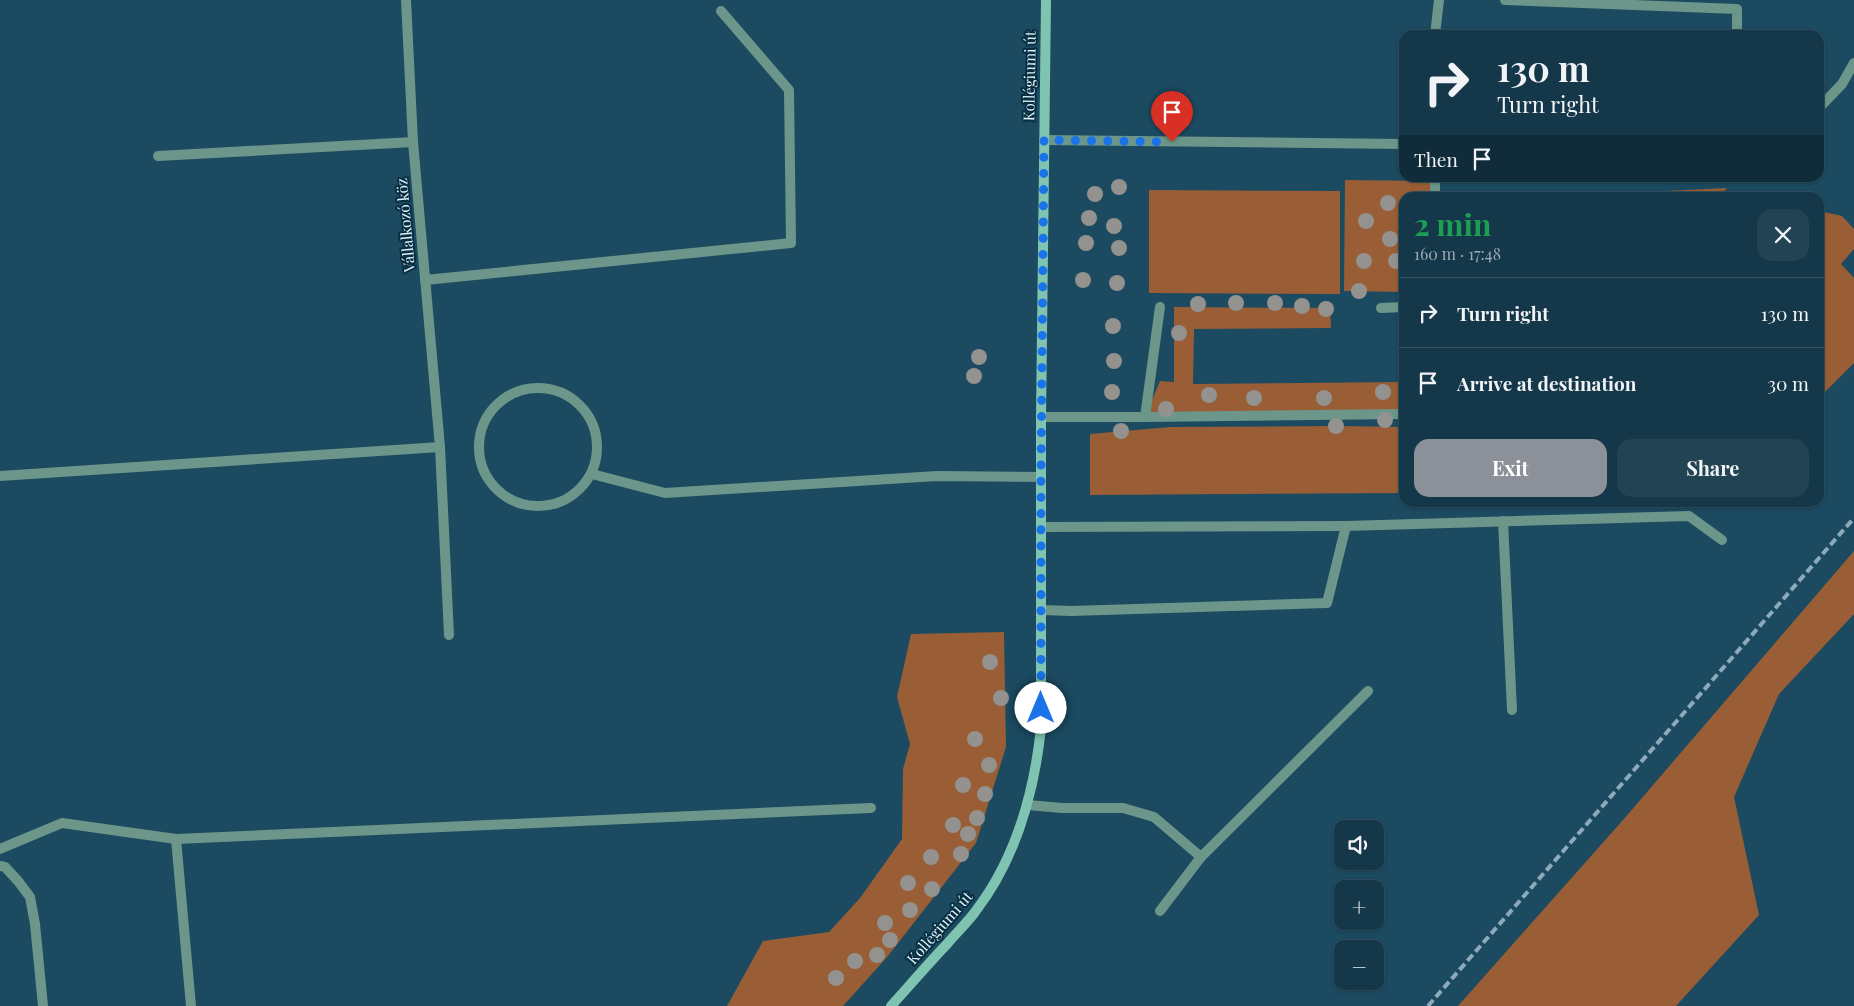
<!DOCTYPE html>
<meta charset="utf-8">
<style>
body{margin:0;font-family:"Playfair Display",serif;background:#214353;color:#f1f3f6;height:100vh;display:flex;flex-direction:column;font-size:19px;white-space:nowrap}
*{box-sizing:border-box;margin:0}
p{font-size:16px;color:#9dacb4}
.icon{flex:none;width:28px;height:28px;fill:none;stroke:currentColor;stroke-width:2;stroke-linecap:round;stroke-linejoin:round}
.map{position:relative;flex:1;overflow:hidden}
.details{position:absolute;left:1399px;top:192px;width:425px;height:315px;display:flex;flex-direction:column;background:#143849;border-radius:15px;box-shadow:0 1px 4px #0004,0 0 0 1px #335261}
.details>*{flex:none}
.guide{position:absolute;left:1399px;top:30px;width:425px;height:152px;border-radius:15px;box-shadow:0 1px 4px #0004,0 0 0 1px #335261;background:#143849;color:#f1f3f6;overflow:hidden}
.tools{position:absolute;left:1334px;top:820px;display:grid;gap:10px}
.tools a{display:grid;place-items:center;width:50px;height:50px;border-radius:10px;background:#143849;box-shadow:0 1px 4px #0004,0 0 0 1px #335261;font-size:25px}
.pin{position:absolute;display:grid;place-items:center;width:42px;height:42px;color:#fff;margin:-51px -21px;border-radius:50% 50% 50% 0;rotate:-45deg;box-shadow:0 0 5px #0007}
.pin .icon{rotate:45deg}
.me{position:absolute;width:55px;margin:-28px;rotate:0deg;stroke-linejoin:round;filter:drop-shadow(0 0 4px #0008)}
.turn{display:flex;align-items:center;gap:18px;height:105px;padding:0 15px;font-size:22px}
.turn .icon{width:65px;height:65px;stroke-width:2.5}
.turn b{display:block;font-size:35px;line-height:42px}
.then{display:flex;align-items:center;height:48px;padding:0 15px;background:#0003;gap:10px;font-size:19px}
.round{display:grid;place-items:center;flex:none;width:52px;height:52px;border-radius:15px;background:#214353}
.headline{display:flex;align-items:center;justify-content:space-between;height:85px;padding:0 15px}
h1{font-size:30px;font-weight:700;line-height:38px;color:#1e9e55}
.action{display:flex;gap:10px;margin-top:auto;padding:10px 15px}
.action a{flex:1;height:58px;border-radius:15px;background:#8c9099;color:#fff;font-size:20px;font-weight:700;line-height:58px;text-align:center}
.action a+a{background:#214353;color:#f1f3f6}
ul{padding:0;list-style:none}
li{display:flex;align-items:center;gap:15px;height:70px;padding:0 15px;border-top:1px solid #335261}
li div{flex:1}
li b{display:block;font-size:19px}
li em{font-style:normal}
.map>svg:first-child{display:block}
</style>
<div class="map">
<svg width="1854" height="1006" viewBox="0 0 1854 1006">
<rect width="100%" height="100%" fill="#1b4a61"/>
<g fill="#995e35">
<polygon points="1345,180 1432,181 1432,197 1404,198 1404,292 1344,291"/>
<polygon points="1727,188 1720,197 1625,197 1625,193"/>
<polygon points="1149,190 1340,191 1340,294 1149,293"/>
<polygon points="1819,211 1842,216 1854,229 1854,249 1841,264 1854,278 1854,363 1819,398"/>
<polygon points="1174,307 1330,308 1331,328 1194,329 1193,384 1404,382 1404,414 1145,417 1160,381 1174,382"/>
<polygon points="1336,426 1404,427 1404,493 1090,495 1090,434 1170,427"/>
<polygon points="1854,551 1854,614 1779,694 1734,797 1759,915 1676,1006 1458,1006 1623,820"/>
<polygon points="1004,632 1006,747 976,843 888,956 843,1006 727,1006 763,941 829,932 860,898 902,839 903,769 910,744 897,697 911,634"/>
</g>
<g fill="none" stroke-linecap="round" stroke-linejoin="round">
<g stroke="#6c9689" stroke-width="10">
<polyline points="406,0 413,142 440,447 449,635"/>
<polyline points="1505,0 1737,9 1737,35"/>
<polyline points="1435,35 1439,0"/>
<polyline points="1819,108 1842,84 1854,63"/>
<polyline points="1044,140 1404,144"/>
<polyline points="158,156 413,142"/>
<polyline points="1435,183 1435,198"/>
<polyline points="425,280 791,243 789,90 721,11"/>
<polyline points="1381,308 1404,307"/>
<circle cx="538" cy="447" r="59"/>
<polyline points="1041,417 1145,417 1160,307"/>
<polyline points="1145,417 1404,414"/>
<polyline points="592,474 665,493 937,476 1041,477"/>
<polyline points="0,476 440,447"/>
<polyline points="1503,521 1512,710"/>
<polyline points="1041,527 1346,526"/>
<polyline points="1041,610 1071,611 1327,603 1346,526 1689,516 1722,540"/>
<polyline points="1028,805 1062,808 1123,808 1154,817 1201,857"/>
<polyline points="176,839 191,1006"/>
<polyline points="0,849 62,823 176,839 871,808"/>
<polyline points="0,866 5,867 18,881 30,897 35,924 43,1006"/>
<polyline points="1160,911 1201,857 1368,691"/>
</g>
<path stroke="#7fc4b0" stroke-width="10" d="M891 1006C910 985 928 964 947 944 956 933 967 923 975 912 1016 859 1034 794 1041 728V417L1046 0"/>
<polyline stroke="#8daaba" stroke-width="4" stroke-dasharray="8 4" stroke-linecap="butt" points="1428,1006 1854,518"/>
</g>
<g fill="#93928f">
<circle cx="1119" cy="187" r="8"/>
<circle cx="1095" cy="194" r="8"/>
<circle cx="1388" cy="203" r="8"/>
<circle cx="1089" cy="218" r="8"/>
<circle cx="1366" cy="221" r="8"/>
<circle cx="1114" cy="226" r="8"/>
<circle cx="1390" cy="239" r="8"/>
<circle cx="1086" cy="243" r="8"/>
<circle cx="1119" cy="248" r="8"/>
<circle cx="1364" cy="261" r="8"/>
<circle cx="1396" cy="261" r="8"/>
<circle cx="1083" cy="280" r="8"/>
<circle cx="1117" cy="283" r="8"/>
<circle cx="1359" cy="291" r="8"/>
<circle cx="1236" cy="303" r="8"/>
<circle cx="1275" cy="303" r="8"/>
<circle cx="1198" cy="304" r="8"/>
<circle cx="1302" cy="306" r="8"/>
<circle cx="1326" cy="309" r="8"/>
<circle cx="1113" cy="326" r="8"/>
<circle cx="1179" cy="333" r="8"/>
<circle cx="979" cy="357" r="8"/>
<circle cx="1114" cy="361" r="8"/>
<circle cx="974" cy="376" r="8"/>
<circle cx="1112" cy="392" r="8"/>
<circle cx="1383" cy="392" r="8"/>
<circle cx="1209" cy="395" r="8"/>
<circle cx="1254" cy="398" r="8"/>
<circle cx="1324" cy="398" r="8"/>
<circle cx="1166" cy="409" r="8"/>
<circle cx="1385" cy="420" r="8"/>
<circle cx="1336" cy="426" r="8"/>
<circle cx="1121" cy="431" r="8"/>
<circle cx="990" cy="662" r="8"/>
<circle cx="1001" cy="698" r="8"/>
<circle cx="975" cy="739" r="8"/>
<circle cx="989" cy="765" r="8"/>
<circle cx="963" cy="785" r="8"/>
<circle cx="985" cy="794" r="8"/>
<circle cx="977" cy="818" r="8"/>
<circle cx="953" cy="825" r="8"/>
<circle cx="968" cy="834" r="8"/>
<circle cx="961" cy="854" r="8"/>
<circle cx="931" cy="857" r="8"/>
<circle cx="908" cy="883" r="8"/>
<circle cx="932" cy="889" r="8"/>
<circle cx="910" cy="910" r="8"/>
<circle cx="885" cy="923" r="8"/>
<circle cx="890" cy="940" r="8"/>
<circle cx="877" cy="955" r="8"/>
<circle cx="855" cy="961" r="8"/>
<circle cx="836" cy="978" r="8"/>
</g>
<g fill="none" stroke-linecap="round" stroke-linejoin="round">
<polyline stroke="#1a73e8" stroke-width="9" stroke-dasharray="0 16.2" points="1041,708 1041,477 1044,140 1172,142"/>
</g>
<g text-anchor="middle" stroke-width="4" stroke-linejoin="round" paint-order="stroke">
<g font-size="15" fill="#e2f2fc" stroke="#072e41">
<text transform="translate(1030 76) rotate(-89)" y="5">Kollégiumi út</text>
<text transform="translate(406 225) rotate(-95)" y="5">Vállalkozó köz</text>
<text transform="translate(940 928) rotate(-49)" y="5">Kollégiumi út</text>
</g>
</g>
</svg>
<div class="tools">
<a><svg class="icon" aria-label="sound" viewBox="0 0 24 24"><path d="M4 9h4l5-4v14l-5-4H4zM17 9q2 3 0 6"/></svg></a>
<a>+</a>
<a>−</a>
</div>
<div class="pin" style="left:1172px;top:142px;background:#d93025"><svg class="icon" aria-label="arrive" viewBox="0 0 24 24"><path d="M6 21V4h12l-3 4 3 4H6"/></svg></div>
<svg class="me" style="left:1041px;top:708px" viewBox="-20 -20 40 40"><circle r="19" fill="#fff"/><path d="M0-13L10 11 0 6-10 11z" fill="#1a73e8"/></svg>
<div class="guide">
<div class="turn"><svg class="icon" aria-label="right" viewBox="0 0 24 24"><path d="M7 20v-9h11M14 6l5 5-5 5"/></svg><div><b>130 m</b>Turn right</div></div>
<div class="then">Then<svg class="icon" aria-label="arrive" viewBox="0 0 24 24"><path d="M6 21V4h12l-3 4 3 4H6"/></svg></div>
</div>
<section class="details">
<div class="headline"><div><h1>2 min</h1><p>160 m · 17:48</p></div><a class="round"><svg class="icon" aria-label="close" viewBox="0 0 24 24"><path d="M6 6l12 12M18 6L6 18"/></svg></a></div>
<ul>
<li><svg class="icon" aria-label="right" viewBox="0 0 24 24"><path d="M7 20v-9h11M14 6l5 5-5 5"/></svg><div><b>Turn right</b></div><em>130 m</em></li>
<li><svg class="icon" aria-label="arrive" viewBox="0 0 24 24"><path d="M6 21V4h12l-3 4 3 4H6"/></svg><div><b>Arrive at destination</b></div><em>30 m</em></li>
</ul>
<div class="action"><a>Exit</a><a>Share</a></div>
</section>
</div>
